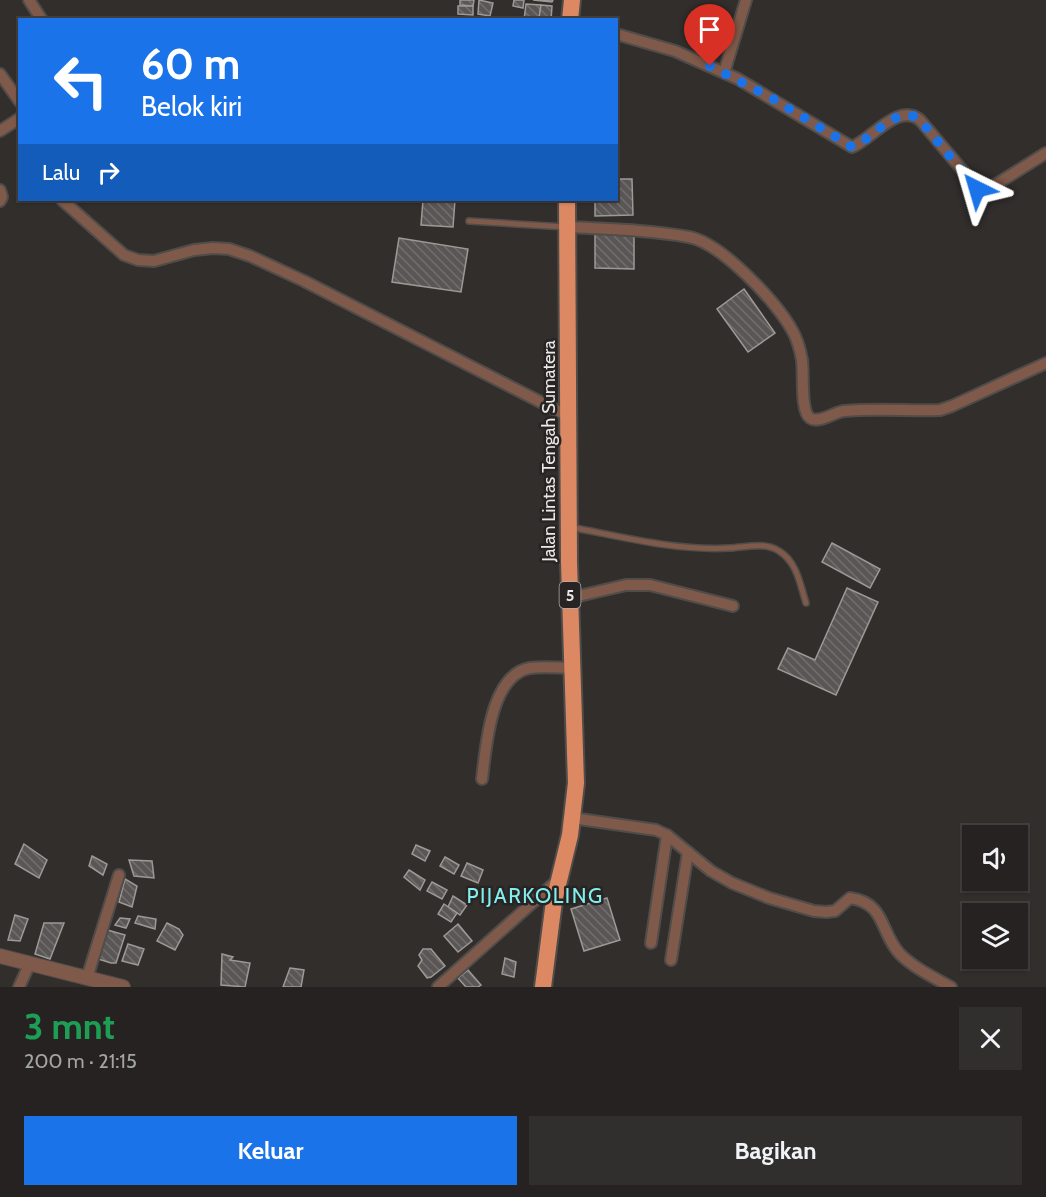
<!DOCTYPE html>
<html lang="id">
<meta charset="utf-8">
<style>
body{margin:0;font-family:Cabin,sans-serif;background:#312f2e;color:#f1f3f6;height:100vh;display:flex;flex-direction:column;font-size:22px;white-space:nowrap}
*{box-sizing:border-box;margin:0}
p{font-size:20px;color:#a3a4a5}
.icon{flex:none;width:33px;height:33px;fill:none;stroke:currentColor;stroke-width:2;stroke-linecap:round;stroke-linejoin:round}
.map{position:relative;height:987px;overflow:hidden}
.side{display:flex;flex-direction:column;background:#252221;flex:1}
.side>*{flex:none}
.banner{position:absolute;left:18px;top:18px;width:600px;height:183px;border-radius:0px;box-shadow:0 2px 4px #0004,0 0 0 2px #423f3f;background:#1a73e8;color:#fff;overflow:hidden}
.fabs{position:absolute;left:962px;top:825px;display:grid;gap:12px}
.fabs a{display:grid;place-items:center;width:66px;height:66px;border-radius:0px;background:#252221;box-shadow:0 2px 4px #0004,0 0 0 2px #423f3f;font-size:30px}
.pin{position:absolute;display:grid;place-items:center;width:51px;height:51px;color:#fff;margin:-62px -26px;border-radius:50% 50% 50% 0;rotate:-45deg;box-shadow:0 0 6px #0007}
.pin .icon{rotate:45deg}
.me{position:absolute;width:66px;margin:-33px;rotate:320deg;stroke-linejoin:round;filter:drop-shadow(0 0 4px #0008)}
.turn{display:flex;align-items:center;gap:21px;height:126px;padding:0 24px;font-size:27px}
.turn .icon{width:78px;height:78px;stroke-width:2.5}
.turn b{display:block;font-size:42px;line-height:51px}
.then{display:flex;align-items:center;height:57px;padding:0 24px;background:#0003;gap:12px;font-size:22px}
.round{display:grid;place-items:center;flex:none;width:63px;height:63px;border-radius:0px;background:#312f2e}
.summary{display:flex;align-items:center;justify-content:space-between;height:102px;padding:0 24px}
h1{font-size:36px;font-weight:700;line-height:45px;color:#1e9e55}
.cta{display:flex;gap:12px;margin-top:auto;padding:12px 24px}
.cta a{flex:1;height:69px;border-radius:0px;background:#1a73e8;color:#fff;font-size:24px;font-weight:700;line-height:69px;text-align:center}
.cta a+a{background:#312f2e;color:#f1f3f6}
.map>svg:first-child{display:block}
</style>
<div class="map">
<svg width="1046" height="987" viewBox="0 0 1046 987">
<defs>
<pattern id="building-back-hatch" width="6" height="6" patternUnits="userSpaceOnUse" patternTransform="scale(1.5)"><rect width="6" height="6" fill="#5a5655"/><path d="M-1 5l2 2M0 0l6 6M5-1l2 2" fill="none" stroke="#726e6d"/></pattern>
</defs>
<rect width="100%" height="100%" fill="#312e2c"/>
<g fill="url(#building-back-hatch)" stroke="#9d9997" stroke-width="1.5">
<polygon points="460,0 474,0 473,6 460,5"/>
<polygon points="479,0 493,3 490,16 478,14"/>
<polygon points="514,0 524,0 523,8 513,6"/>
<polygon points="533,0 553,0 552,2"/>
<polygon points="526,4 541,5 539,20 524,20"/>
<polygon points="541,5 552,6 551,20 539,18"/>
<polygon points="458,6 473,6 473,15 458,14"/>
<polygon points="616,179 632,179 633,215 595,216 595,200 616,200"/>
<polygon points="423,200 455,200 453,227 421,225"/>
<polygon points="595,233 634,233 634,269 595,268"/>
<polygon points="399,238 468,249 461,292 392,282"/>
<polygon points="744,289 775,333 748,352 717,309"/>
<polygon points="832,543 880,569 870,588 822,562"/>
<polygon points="847,588 878,602 836,695 778,669 788,648 815,660"/>
<polygon points="24,844 47,860 39,878 15,864"/>
<polygon points="416,845 430,851 425,861 412,854"/>
<polygon points="92,856 107,864 103,875 89,866"/>
<polygon points="445,857 459,865 454,874 440,866"/>
<polygon points="129,860 152,861 154,878 134,876"/>
<polygon points="467,863 483,870 478,883 461,876"/>
<polygon points="409,870 425,880 420,890 404,877"/>
<polygon points="125,879 137,886 132,907 119,902"/>
<polygon points="432,882 447,890 442,899 427,891"/>
<polygon points="453,896 467,905 460,915 448,907"/>
<polygon points="607,898 620,940 584,951 571,909"/>
<polygon points="444,904 457,913 451,922 438,914"/>
<polygon points="15,915 28,919 20,941 8,940"/>
<polygon points="138,916 156,919 155,929 135,923"/>
<polygon points="120,918 130,919 126,928 115,925"/>
<polygon points="44,923 64,923 50,959 35,954"/>
<polygon points="167,923 179,929 183,935 175,950 157,941"/>
<polygon points="458,924 472,941 458,952 444,936"/>
<polygon points="104,929 125,935 116,963 111,963 95,958"/>
<polygon points="128,944 144,949 138,965 122,961"/>
<polygon points="423,949 431,949 445,966 431,977 427,978 418,966 422,960 419,955"/>
<polygon points="222,954 233,957 230,960 250,963 245,987 221,985"/>
<polygon points="505,958 516,962 514,977 502,974"/>
<polygon points="290,968 304,970 301,987 283,987"/>
<polygon points="468,970 481,985 478,987 466,987 458,978"/>
</g>
<g fill="none" stroke-linecap="round" stroke-linejoin="round">
<g stroke="#4f4c4a" stroke-width="8">
<g id="service">
<polyline points="469,221 566,227"/>
<path d="M570 527C623 537 676 551 730 548 746 547 765 542 779 551 797 562 800 584 806 603"/>
</g>
</g>
<g stroke="#4f4c4a" stroke-width="14">
<g id="minor">
<polyline points="29,0 42,20"/>
<path d="M616 34 675 51 738 79 852 147C872 139 898 102 920 120L980 191 987 190 1046 153"/>
<polyline points="724,73 746,0"/>
<polyline points="0,74 20,102"/>
<polyline points="0,131 20,118"/>
<polyline points="0,190 2,197 0,201"/>
<polyline points="62,200 124,255 138,260 154,261 194,250 213,248 229,249 250,256 304,281 568,416"/>
<path d="M567 227C607 229 649 230 689 237 721 243 777 302 792 330 798 340 800 349 802 360 804 373 800 411 810 418 819 424 834 412 844 411 876 408 908 411 940 410L952 406 1046 363"/>
<polyline points="570,598 626,585 650,585 733,606"/>
<path d="M482 779C486 748 490 675 530 668 543 666 559 668 572 668"/>
<polyline points="572,818 656,830 667,835 651,943"/>
<path d="M667 835 711 871 732 883 769 898 814 911 826 912 835 911 850 898C886 903 880 933 900 954 914 968 933 977 951 987"/>
<polyline points="671,960 688,852"/>
<polyline points="87,978 119,875"/>
<polyline points="19,987 30,963"/>
<polyline points="438,987 559,879"/>
</g>
</g>
<g stroke="#4f4c4a" stroke-width="16">
<polyline id="tertiary" points="0,956 123,987"/>
</g>
<g stroke="#4f4c4a" stroke-width="20">
<g id="trunk">
<polyline points="570,20 572,0"/>
<polyline points="543,987 554,901 570,835 576,783 569,562 567,200"/>
</g>
</g>
<use href="#service" stroke="#7f5949" stroke-width="5"/>
<use href="#minor" stroke="#7f5949" stroke-width="10"/>
<use href="#tertiary" stroke="#7f5949" stroke-width="14"/>
<use href="#trunk" stroke="#dc8963" stroke-width="16"/>
</g>
<g fill="none" stroke-linecap="round" stroke-linejoin="round">
<path stroke="#1a73e8" stroke-width="10" stroke-dasharray="0 18" d="M710 66 770 97 852 147C872 140 898 102 920 120L977 189"/>
</g>
<g text-anchor="middle" stroke-width="5" stroke-linejoin="round" paint-order="stroke">
<rect fill="#272423" stroke="#b0aead" stroke-width="1.5" x="559.5" y="582" width="21" height="26" rx="4.5"/>
<g font-size="16" font-weight="bold" fill="#ebe9e8">
<text x="570" y="601">5</text>
</g>
<g font-size="18" fill="#ebe9e8" stroke="#272423">
<text transform="translate(549 451) rotate(-90)" y="6">Jalan Lintas Tengah Sumatera</text>
</g>
<g font-size="21" letter-spacing="1.5" fill="#82eeed" stroke="#272423">
<text x="535" y="903">PIJARKOLING</text>
</g>
</g>
</svg>
<div class="fabs">
<a><svg class="icon" aria-label="sound" viewBox="0 0 24 24"><path d="M4 9h4l5-4v14l-5-4H4zM17 9q2 3 0 6"/></svg></a>
<a><svg class="icon" aria-label="layers" viewBox="0 0 24 24"><path d="M12 4l9 5-9 5-9-5zM3 14l9 5 9-5"/></svg></a>
</div>
<div class="pin" style="left:710px;top:66px;background:#d93025"><svg class="icon" aria-label="arrive" viewBox="0 0 24 24"><path d="M6 21V4h12l-3 4 3 4H6"/></svg></div>
<svg class="me" style="left:977px;top:189px" viewBox="-20 -20 40 40"><path d="M0-17L14 15 0 8-14 15z" fill="#1a73e8" stroke="#fff" stroke-width="4"/></svg>
<div class="banner">
<div class="turn"><svg class="icon" aria-label="left" viewBox="0 0 24 24"><path d="M17 20v-9H6M10 6l-5 5 5 5"/></svg><div><b>60 m</b>Belok kiri</div></div>
<div class="then">Lalu<svg class="icon" aria-label="right" viewBox="0 0 24 24"><path d="M7 20v-9h11M14 6l5 5-5 5"/></svg></div>
</div>
</div>
<section class="side">
<div class="summary"><div><h1>3 mnt</h1><p>200 m · 21:15</p></div><a class="round"><svg class="icon" aria-label="close" viewBox="0 0 24 24"><path d="M6 6l12 12M18 6L6 18"/></svg></a></div>
<div class="cta"><a>Keluar</a><a>Bagikan</a></div>
</section>
